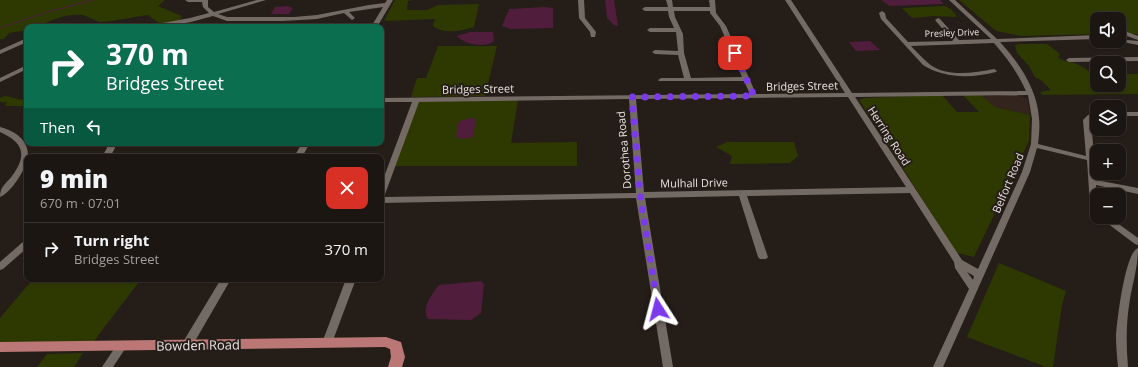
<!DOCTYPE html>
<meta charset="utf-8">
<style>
body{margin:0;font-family:"Open Sans",sans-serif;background:#292320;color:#f1f3f6;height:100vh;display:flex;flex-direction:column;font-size:15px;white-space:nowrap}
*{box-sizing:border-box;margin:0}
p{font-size:13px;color:#a09f9f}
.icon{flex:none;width:22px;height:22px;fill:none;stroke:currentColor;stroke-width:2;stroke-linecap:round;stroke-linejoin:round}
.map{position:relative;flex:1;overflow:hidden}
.drawer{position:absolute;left:24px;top:154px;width:360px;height:128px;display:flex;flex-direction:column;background:#1c1612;border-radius:8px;box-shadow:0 1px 3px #0004,0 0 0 1px #3a3532}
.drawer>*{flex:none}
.hud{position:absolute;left:24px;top:24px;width:360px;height:122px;border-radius:8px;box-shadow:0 1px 3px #0004,0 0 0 1px #3a3532;background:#0b6e4f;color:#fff;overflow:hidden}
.buttons{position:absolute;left:1090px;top:12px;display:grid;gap:8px}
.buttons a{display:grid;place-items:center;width:36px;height:36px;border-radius:8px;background:#1c1612;box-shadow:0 1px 3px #0004,0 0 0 1px #3a3532;font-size:20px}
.pin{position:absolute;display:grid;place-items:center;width:34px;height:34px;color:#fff;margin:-17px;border-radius:8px;box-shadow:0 2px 6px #0006}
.me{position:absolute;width:44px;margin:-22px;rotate:351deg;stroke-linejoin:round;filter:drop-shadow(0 0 3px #0008)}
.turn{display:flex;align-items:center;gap:14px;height:84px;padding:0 16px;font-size:18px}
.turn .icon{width:52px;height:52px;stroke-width:2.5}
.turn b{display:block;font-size:28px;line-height:34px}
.then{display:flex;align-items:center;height:38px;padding:0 16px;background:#0003;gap:8px;font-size:15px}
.round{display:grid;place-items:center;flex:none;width:42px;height:42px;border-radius:8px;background:#292320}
.summary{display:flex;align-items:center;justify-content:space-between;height:68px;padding:0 16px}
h1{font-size:24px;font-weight:800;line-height:30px}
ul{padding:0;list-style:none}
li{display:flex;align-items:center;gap:12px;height:52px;padding:0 16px;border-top:1px solid #3a3532}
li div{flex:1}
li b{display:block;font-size:15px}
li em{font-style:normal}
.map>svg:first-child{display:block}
</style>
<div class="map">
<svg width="1138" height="367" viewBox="0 0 1138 367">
<rect width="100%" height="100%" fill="#251d18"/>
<polygon fill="#33251d" points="981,95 1016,95 1024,97 1028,100 1030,115 995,107"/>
<g fill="#2e3902">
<path d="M0 0H165L158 6 182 16 179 21 160 24 148 15C139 16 104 23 99 22 87 18 88 14 72 15 56 16 42 27 27 27V30L9 33 4 39H0Z"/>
<path d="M395 0H414L408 1 407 10H427L438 5 479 4 474 27C461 31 445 35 433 26L435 19 384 21Z"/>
<polygon points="959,0 1138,0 1138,34 1119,34 1119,19 1097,19 1097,34 1021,36 996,31"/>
<polygon points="945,6 951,9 957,17 933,16 912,18 902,8"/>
<path d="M1020 44H1047L1060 54 1058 57C1065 63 1072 61 1079 65 1086 68 1089 73 1097 74V85H1119V74H1138V94L1042 95 1040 92 1051 90 1042 81 1035 77 1029 66 1017 53 1015 45Z"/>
<polygon points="438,46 497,46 485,96 411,97 417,78 426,78"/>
<polygon points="942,95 957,112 979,112 963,95 981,95 995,107 1030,115 1029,141 974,257 957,253 859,100 864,98"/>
<path d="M5 96C13 97 18 100 27 100V106H5L7 102H0V98Z"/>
<polygon points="518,100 511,143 577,142 577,166 395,166 418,102"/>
<polygon points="727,142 794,142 798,156 790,163 730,164 732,156 716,147"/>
<polygon points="999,263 1066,291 1062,305 1053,367 1046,367 967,337"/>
<polygon points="33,279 133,279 138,283 94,341 0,343 0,318"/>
<polygon points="83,353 74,367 37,367 47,354"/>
</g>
<g fill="#511d3d">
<polygon points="605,0 614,0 618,26 614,25 607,18"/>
<polygon points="881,0 940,0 944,4 890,6"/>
<polygon points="287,6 293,8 289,14 271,14 275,7"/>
<polygon points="545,7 553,8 553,28 511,29 502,26 509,9"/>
<path d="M470 32H493L494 41C485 49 463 44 457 36Z"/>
<polygon points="870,41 880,50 856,51 849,42"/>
<polygon points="472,118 476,119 473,137 462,139 456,137 458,123 462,120"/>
<path d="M481 281 484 284 481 313 471 320 428 319C421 308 432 294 439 285Z"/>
</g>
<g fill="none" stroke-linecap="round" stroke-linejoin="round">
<polyline stroke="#511d3d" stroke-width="1" points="0,28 47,12 93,0"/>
<g fill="#746a64" fill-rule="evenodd">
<polygon points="185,0 208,0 208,7 214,12 257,0 266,0 218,14 227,17 294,17 317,15 369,5 385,3 387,0 393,0 377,27 371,27 383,7 349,12 355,18 352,20 344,13 317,19 283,21 227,21 213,16 191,22 161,27 149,27 152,25 190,18 209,13 203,7 202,2 188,2"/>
<polygon points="578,0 584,0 585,18 596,32 595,37 591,37 590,32 579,18"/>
<path d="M666 0H672L673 7H710L709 0H715L716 13 726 26 756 94 845 93 785 0H791L852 93 1026 91C1018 73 1007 58 994 43L911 46C916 51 921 57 927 62 944 78 973 73 994 69L997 71 996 72C972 78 945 79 923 65L881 19 879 13 882 11 885 13 886 18 908 42 953 41 935 20 938 18 940 19 959 40 991 39 949 0H955L997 39 1097 35V39L1000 42C1020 64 1037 89 1039 118 1040 127 1039 135 1038 144L1086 156 1083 120 1088 115 1097 113V117L1092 118 1091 120 1096 180 1138 188V194L1096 185 1097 214 1094 213 1090 205 1087 160 1037 148 1030 172 943 367H933L969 289 955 268 954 262 910 193 747 196 768 257 766 259H760L758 257 739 196 645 198 673 367H663L636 198 381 203V185L412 102H381V98L750 94 744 81H659L658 80 661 78H684L678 55 655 54 652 52 655 50 678 51 676 32H650L647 30 650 28H674L669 17 668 11H645L642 9 645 7H668ZM674 11H710V13L720 26 742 77 691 78 684 53 683 34 675 17ZM1028 95 1032 119 1031 144 1022 172 978 269 962 260 855 97ZM848 97 906 187 644 192 636 99ZM629 99 636 193 384 197 419 102ZM967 272 974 276 973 280Z"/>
<polygon points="1127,32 1138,36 1138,40 1127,36 1123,37 1127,40 1138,41 1138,45 1123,42 1119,39 1119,34"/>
<polygon points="27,38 27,42 0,54 0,50"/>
<polygon points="1138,57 1138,61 1069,62 1066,60 1069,58"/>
<polygon points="27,65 27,69 0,82 0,78"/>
<rect x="1119" y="112" width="19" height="4"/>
<path d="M0 127C15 131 29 140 28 157H27C27 168 11 193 0 197 0 186 6 184 12 176 28 155 23 142 0 132Z"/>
<polygon points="107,143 115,143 115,148 110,157 102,157 107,148"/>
<polygon points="302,143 310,143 302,157 294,157"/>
<polygon points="1099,217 1109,217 1138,238 1138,245 1135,244"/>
<polygon points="27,240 27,248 3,269 0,270 0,262 24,241"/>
<path d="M1138 248C1138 266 1133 282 1130 299 1126 322 1126 344 1128 367H1118C1117 357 1116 346 1116 336 1117 321 1125 252 1138 248Z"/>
<polygon points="221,279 231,279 191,348 187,349 183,348 182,345 183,342"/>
<polygon points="346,279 356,279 332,343 331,346 327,347 323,346 322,343"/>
<polygon points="122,342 126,343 127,346 113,367 102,367 118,343"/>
</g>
<polygon fill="#ba7776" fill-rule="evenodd" points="386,337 401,342 405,357 402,367 388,367 391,357 390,349 385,347 0,352 0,342"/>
</g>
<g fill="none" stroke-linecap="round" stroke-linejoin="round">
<polyline stroke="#7c3aed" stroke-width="7" stroke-dasharray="0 12.6" points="658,309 640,195 632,97 754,96 735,53"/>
</g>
<g text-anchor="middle" stroke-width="4" stroke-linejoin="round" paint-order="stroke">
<g font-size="9" fill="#e8e2df" stroke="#251d18">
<text transform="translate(952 33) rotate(-2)" y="3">Presley Drive</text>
</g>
<g font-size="11" fill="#e8e2df" stroke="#251d18">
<text transform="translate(802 86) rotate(-1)" y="4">Bridges Street</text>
<text transform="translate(478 89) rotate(-1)" y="4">Bridges Street</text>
<text transform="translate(889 136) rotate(57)" y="4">Herring Road</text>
<text transform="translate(624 150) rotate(-95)" y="4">Dorothea Road</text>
<text transform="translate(694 183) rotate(-1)" y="4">Mulhall Drive</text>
<text transform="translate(1008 183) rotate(-67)" y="4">Belfort Road</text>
</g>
<g font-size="13" fill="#e8e2df" stroke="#251d18">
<text transform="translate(198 345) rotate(-1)" y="5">Bowden Road</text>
</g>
</g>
</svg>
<div class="buttons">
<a><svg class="icon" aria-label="sound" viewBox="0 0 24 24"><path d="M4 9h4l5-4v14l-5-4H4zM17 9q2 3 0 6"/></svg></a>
<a><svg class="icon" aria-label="search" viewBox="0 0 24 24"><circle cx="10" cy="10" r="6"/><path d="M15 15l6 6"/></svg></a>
<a><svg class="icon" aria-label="layers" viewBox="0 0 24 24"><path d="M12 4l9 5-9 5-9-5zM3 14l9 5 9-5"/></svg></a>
<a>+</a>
<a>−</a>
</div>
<div class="pin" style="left:735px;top:53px;background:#d93025"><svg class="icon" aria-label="arrive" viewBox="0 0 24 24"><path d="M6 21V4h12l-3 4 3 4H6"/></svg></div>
<svg class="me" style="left:658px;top:309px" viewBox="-20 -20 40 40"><path d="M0-17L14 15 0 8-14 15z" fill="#7c3aed" stroke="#fff" stroke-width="4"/></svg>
<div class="hud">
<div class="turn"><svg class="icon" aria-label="right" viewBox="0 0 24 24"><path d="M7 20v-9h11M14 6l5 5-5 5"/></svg><div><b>370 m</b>Bridges Street</div></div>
<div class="then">Then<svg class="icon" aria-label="left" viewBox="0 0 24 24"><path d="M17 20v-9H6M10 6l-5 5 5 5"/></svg></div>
</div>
<section class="drawer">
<div class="summary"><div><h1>9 min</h1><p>670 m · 07:01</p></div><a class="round" style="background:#d93025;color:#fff"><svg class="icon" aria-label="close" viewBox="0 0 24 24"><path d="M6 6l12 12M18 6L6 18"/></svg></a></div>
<ul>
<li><svg class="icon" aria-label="right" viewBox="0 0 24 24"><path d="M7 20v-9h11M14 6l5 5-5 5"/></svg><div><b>Turn right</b><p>Bridges Street</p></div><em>370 m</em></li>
</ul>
</section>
</div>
